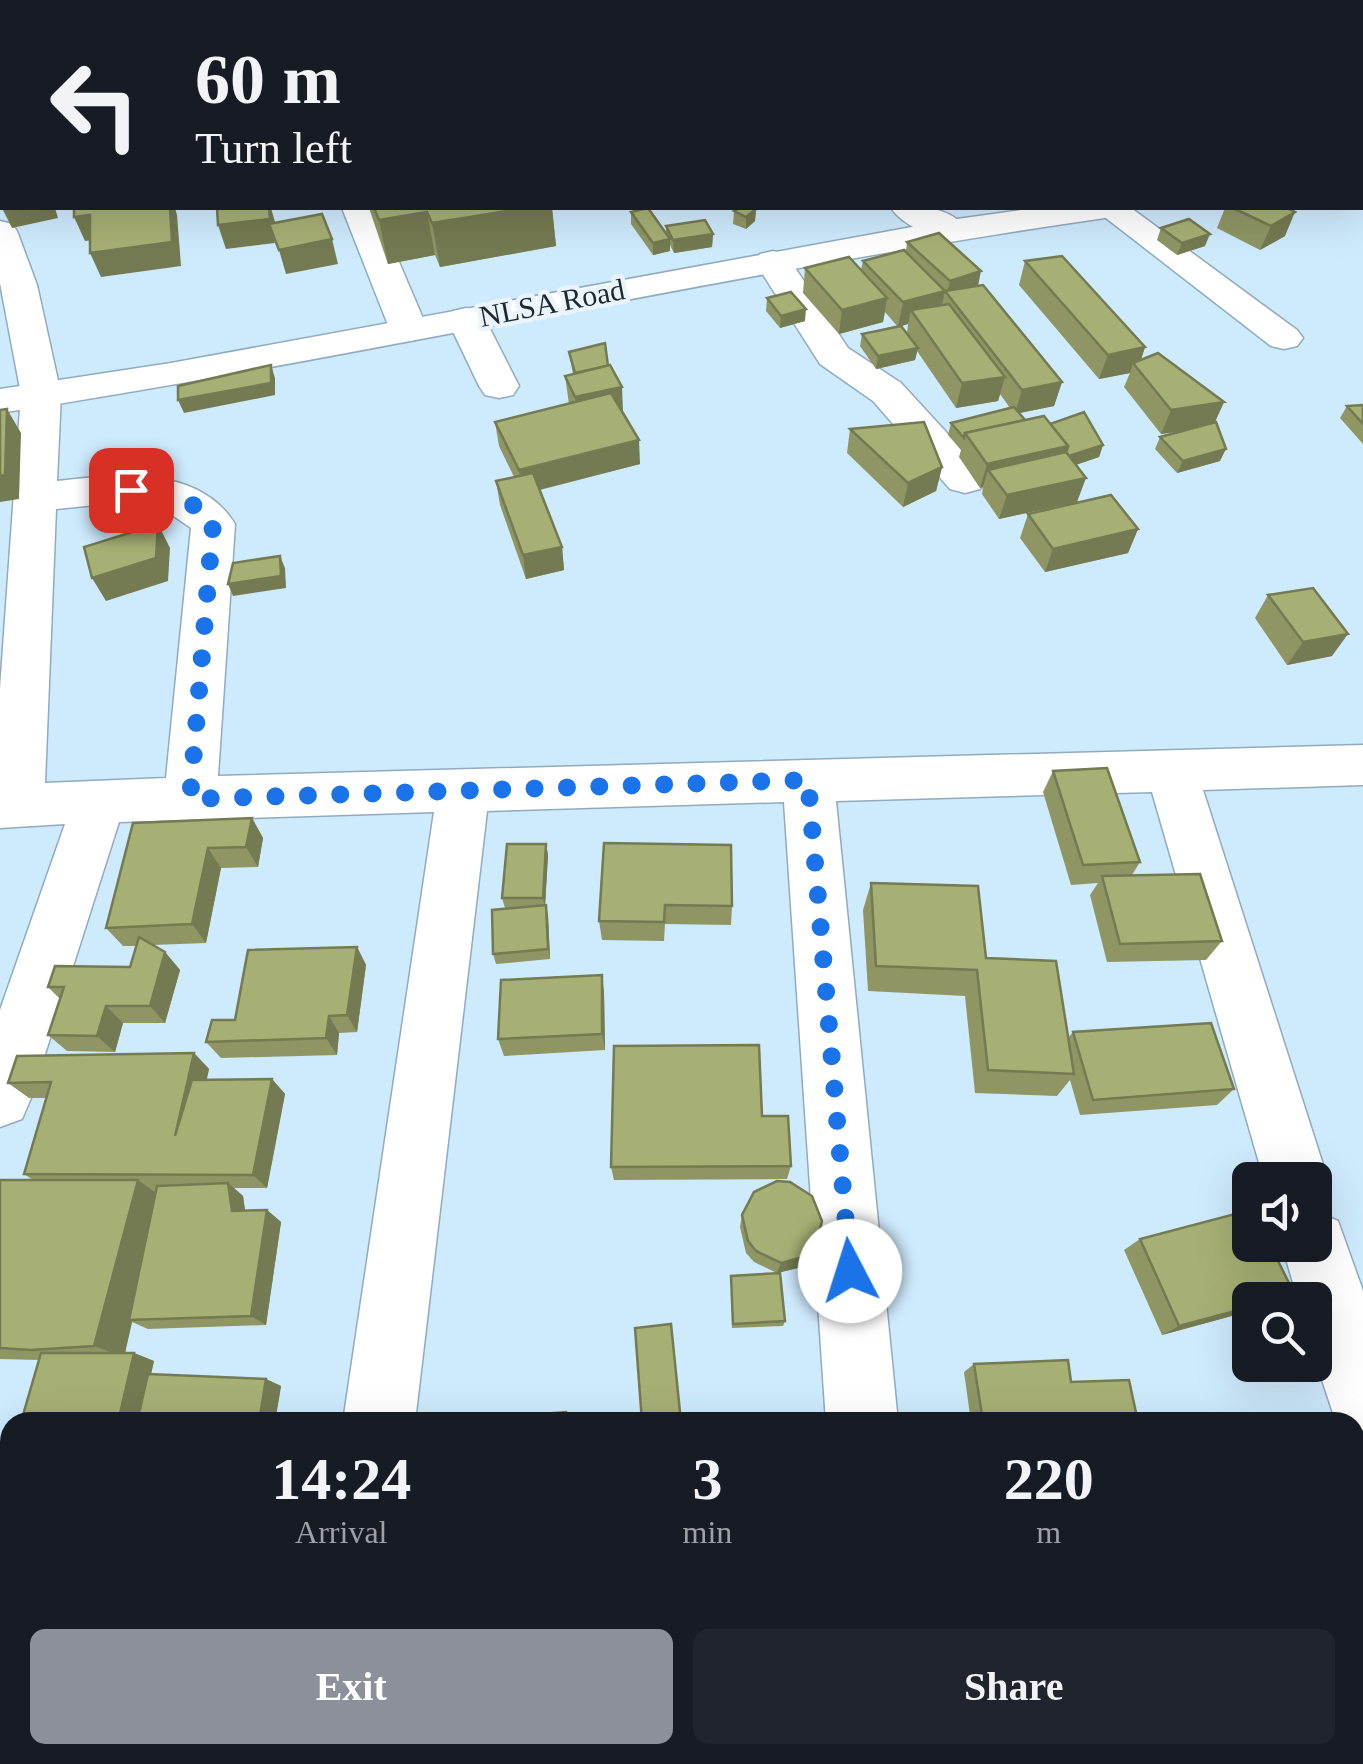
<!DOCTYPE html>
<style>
body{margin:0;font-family:Georgia,serif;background:#20242c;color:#f1f3f6;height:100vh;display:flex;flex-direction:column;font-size:38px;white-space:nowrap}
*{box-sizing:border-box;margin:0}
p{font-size:32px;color:#9ea1a6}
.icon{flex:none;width:55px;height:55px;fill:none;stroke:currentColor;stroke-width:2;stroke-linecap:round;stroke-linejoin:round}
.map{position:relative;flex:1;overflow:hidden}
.details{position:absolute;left:0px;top:1412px;width:1365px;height:352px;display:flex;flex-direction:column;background:#171b24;border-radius:30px 30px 0 0;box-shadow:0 10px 40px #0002}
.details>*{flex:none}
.top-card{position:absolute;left:0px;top:0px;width:1365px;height:210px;box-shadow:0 10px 40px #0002;background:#171b24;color:#f1f3f6;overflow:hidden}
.buttons{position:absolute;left:1232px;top:1162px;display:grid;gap:20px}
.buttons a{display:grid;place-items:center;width:100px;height:100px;border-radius:15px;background:#171b24;box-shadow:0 10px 40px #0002;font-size:50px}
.pin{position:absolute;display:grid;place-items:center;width:85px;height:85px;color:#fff;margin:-42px;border-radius:20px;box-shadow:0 5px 15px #0006}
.me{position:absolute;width:110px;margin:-55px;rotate:355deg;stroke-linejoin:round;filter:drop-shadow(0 0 8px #0008)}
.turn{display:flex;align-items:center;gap:35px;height:210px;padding:0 30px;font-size:45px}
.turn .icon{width:130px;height:130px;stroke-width:2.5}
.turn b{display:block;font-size:70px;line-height:85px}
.eta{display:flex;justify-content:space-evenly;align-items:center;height:170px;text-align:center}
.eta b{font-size:60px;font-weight:600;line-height:70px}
.button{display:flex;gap:20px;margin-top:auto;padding:20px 30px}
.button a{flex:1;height:115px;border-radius:15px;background:#8c9099;color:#fff;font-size:40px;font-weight:600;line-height:115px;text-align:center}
.button a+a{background:#20242c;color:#f1f3f6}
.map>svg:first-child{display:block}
</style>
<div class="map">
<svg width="1363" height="1764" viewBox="0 0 1363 1764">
<rect width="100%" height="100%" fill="#ceeafd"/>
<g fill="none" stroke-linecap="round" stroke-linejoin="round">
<g stroke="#91abbe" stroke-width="3">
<g id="minor">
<polygon points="620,0 648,0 650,2 622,2"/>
<polygon points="723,0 751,0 753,2 725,2"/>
<rect x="1362" y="57" width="1" height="18"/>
<polygon points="342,208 376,208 428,330 422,338 409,341 396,338 390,330"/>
<path d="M891 208C917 206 950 205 967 230L962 237C940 243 904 227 891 208Z"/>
<polygon points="1093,208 1131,208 1297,330 1303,338 1297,346 1284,349 1271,346"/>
<path d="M0 221 12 224 17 231 37 285 61 394 57 481C117 474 199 465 235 524L218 776 1363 745V785L1203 790 1328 1180 1319 1203 1315 1204V1180H1264L1152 792 836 801 898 1422H826L784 802 487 811 415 1422H343L434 812 119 822 31 1098 22 1119 0 1127V1010L65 824 0 828V689L21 394 0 283ZM106 504 162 508 191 528 166 778 45 783 56 509Z"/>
<polygon points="773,251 786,254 848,348 901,383 980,469 986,479 980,489 965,493 950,489 873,401 820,364 755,262 760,254"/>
<polygon points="466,308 479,311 485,319 519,386 513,395 499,398 485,395 479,386 447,319 453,311"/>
<polygon points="1315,1211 1338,1221 1363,1291 1363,1438 1355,1434 1355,1422 1336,1422 1315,1359 1315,1300 1298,1300 1282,1245 1315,1245"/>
<polygon points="294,1755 376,1755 374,1764 292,1764"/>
<polygon points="849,1755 931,1755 932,1764 850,1764"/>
</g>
</g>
<g stroke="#91abbe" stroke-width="3">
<g id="major">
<polygon points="1068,0 1096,0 1098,2 1070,2"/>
<path d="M1036 208H1122L1117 215 1105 218C735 271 370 356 0 413V389L171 363 950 220Z"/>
</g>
</g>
<use href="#minor" fill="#fff" fill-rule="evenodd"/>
<use href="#major" fill="#fff" fill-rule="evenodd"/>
</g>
<g fill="#8f9664">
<polygon points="0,0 33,0 27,0 26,2 0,3"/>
<polygon points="42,0 95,0 95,2 43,2"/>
<polygon points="910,0 970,1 1027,0 1027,2 910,2"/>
<polygon points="1046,0 1067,0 1067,2 1048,2"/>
<polygon points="1301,0 1363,0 1363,33 1362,2 1306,2"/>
<polygon points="369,208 552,208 556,246 440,267 435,255 388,264"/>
<polygon points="1225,208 1287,208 1285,236 1260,250 1217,228"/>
<polygon points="756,209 755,221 746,229 733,224 734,211"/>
<polygon points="631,212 666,235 666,226 713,234 712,247 674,253 670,245 670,251 653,255 631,224"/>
<polygon points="1161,228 1205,246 1177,255 1157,240"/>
<polygon points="907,242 978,286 1062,382 1054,406 1019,413 1025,420 1050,424 1103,445 1099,457 1076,465 1077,502 999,519 982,494 983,487 980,488 959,457 961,450 948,435 951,423 1010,408 1000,394 998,401 956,408 917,351 915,360 876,369 860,346 862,334 907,333 908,324 898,327 885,312 883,322 839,334 803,293 805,268 861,270 863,261 906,252"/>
<polygon points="1025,261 1145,347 1141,360 1224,402 1215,422 1220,461 1177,473 1155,449 1160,437 1183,431 1161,434 1124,387 1130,373 1099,379 1019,285"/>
<polygon points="767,298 805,321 780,328 766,311"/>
<polygon points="569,352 608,366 640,464 540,490 562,547 564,570 526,579 500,505 496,481 514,477 499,446 495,422 569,404 565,376 573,374"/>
<polygon points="1363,405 1363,444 1340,418 1347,406"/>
<polygon points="850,429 942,467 936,491 903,507 847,453"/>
<polygon points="1028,514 1138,529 1128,553 1045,572 1020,538"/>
<polygon points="1268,595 1332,656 1287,665 1255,618"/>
<polygon points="1053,771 1140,862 1132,875 1222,941 1206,960 1107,962 1090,895 1098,883 1071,885 1043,792"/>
<polygon points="252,818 263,838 258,867 221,868 206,943 153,945 165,952 180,970 165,1023 123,1023 115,1052 67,1051 48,1035 60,999 48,987 130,967 137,946 123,946 106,928 133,823"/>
<polygon points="604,843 732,906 731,925 665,924 664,941 602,940 599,921"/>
<polygon points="546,844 548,855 545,905 548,915 550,959 496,964 493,954 505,908 502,898"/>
<polygon points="871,883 986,958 1068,1038 1073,1032 1234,1089 1217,1105 1080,1115 1070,1080 1057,1096 975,1093 965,996 868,991 863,910"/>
<polygon points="357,947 366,965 357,1032 339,1033 337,1055 221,1058 206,1042 235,1020"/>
<polygon points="602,975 604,993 605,1050 504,1056 498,1039"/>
<polygon points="194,1053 209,1069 206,1080 272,1079 285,1094 267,1188 234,1188 243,1196 245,1210 267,1210 281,1222 266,1325 148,1329 132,1322 125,1353 134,1353 154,1361 151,1374 266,1379 281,1386 275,1422 21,1422 39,1360 0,1359 0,1180 33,1180 24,1174 46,1098 29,1098 8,1083"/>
<polygon points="791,1166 787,1179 614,1180 611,1167"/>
<polygon points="742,1215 816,1246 811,1257 802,1267 777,1273 754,1262 746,1253 740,1227"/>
<polygon points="1140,1239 1250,1300 1250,1311 1162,1335 1124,1250"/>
<polygon points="731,1276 785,1321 783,1326 732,1328"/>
<polygon points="974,1364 1071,1382 1138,1422 971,1422 964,1372"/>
<polygon points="941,1755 1217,1755 1219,1764 942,1764"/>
</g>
<g fill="#747a51">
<polygon points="97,0 141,0 141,2 98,2"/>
<polygon points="507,0 534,0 518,2 507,2"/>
<polygon points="1339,0 1363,0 1363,9 1362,2 1338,2"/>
<rect x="0" y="52" width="2" height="25"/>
<polygon points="2,129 2,155 0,151 0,130"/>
<polygon points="2,203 2,208 55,208 58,218 12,228 0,204"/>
<polygon points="170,208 175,208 177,215 181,266 101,277 90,253"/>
<polygon points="269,208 271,208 275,222 277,243 269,224 275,243 226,249 218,225"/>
<polygon points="525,208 552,208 556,246 440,267 432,223"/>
<polygon points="756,209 755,221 746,229 746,217"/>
<polygon points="427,212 435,255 388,264 379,220"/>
<polygon points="1295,212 1285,236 1260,250 1271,226"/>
<polygon points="90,215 101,239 85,241 74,217"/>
<polygon points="713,234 712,247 674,253 673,240"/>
<polygon points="1210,234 1205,246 1177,255 1182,243"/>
<polygon points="332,239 338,264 286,274 279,250"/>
<polygon points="670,239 670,251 653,255 653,243"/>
<polygon points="981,271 976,296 947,294 950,281"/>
<polygon points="945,291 940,315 911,310 908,324 898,327 903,302"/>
<polygon points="887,298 883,322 839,334 842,310"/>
<polygon points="806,309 805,321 780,328 781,316"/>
<polygon points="1145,347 1138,368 1133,363 1130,373 1099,379 1108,355"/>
<polygon points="918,348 915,360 876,369 878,356"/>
<polygon points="271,365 275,378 275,395 184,413 178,400"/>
<polygon points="1005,377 998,401 956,408 962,383"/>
<polygon points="1062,382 1054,406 1015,414 1022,390"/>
<polygon points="622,387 623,411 578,421 575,397"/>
<polygon points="1224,402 1213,426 1161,434 1171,410"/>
<polygon points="7,409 21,433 19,499 0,502 0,476"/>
<polygon points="639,440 640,464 522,494 519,470"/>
<polygon points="1103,445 1099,457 1060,470 988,470 983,487 980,488 987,464 1068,446"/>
<polygon points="1226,449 1220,461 1177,473 1183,461"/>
<polygon points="942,467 936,491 903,507 908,483"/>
<polygon points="1086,478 1077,502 999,519 1007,495"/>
<polygon points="158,524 170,548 168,581 106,601 92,578"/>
<polygon points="1138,529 1128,553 1045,572 1053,549"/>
<polygon points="562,547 564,570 526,579 523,555"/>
<polygon points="280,556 285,568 286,588 233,596 228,584"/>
<polygon points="1348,634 1332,656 1287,665 1303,642"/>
<polygon points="252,818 263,838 258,867 246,847"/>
<polygon points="546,844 548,855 545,908 543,898"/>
<polygon points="208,848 221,868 206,943 192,924"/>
<polygon points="546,905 548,915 550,959 548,949"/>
<polygon points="357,947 366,965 357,1032 347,1015"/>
<polygon points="165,952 180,970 165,1023 150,1006"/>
<polygon points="602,975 604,993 605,1050 602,1034"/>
<polygon points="106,1006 123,1023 115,1052 97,1036"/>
<polygon points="329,1016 339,1033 337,1055 326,1038"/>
<polygon points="194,1053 209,1069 192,1150 175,1136"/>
<polygon points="272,1079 285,1094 267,1188 253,1175"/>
<polygon points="138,1180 163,1198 129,1320 132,1322 124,1357 94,1346"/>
<polygon points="228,1183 243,1196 247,1223 232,1211"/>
<polygon points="267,1210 281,1222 266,1325 251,1316"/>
<polygon points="816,1246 811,1257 802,1267 777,1273 781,1263"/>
<polygon points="1250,1307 1250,1311 1162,1335 1179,1326"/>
<polygon points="134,1353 154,1361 140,1422 118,1422"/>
<polygon points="266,1379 281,1386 275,1422 259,1422"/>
<polygon points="234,1755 259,1755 257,1764 233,1764"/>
</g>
<g fill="#a6af74" stroke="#747a51" stroke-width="2.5">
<polygon points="203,0 312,0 313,2 204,2"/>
<polygon points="360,0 394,0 395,2 361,2"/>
<polygon points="783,0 805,0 807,2 785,2"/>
<polygon points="935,0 948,0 977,1 935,2"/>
<polygon points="2,28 2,52 0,52 0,29"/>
<polygon points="2,104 2,129 0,130 0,105"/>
<polygon points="2,164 2,203 0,204 0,165"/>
<polygon points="74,208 170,208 172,242 90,253 90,215 74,217"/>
<polygon points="217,208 269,208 270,219 218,225"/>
<polygon points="374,208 525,208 432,223 427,212 379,220"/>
<polygon points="648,208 670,239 653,243 631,212"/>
<polygon points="739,208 752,208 756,209 746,217 734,211"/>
<polygon points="1233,208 1287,208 1295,212 1271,226"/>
<polygon points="322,214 332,239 279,250 269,224"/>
<polygon points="1189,219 1210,234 1182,243 1161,228"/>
<polygon points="705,220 713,234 673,240 666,226"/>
<polygon points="939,233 981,271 950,281 907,242"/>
<polygon points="904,250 945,291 903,302 863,261"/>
<polygon points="1062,256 1145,347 1108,355 1025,261"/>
<polygon points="849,257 887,298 842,310 805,268"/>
<polygon points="983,285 1062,382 1022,390 945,291"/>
<polygon points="791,292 806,309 781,316 767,298"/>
<polygon points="949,304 1005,377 962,383 911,310"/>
<polygon points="901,326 918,348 878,356 862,334"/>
<polygon points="605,343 608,366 575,373 569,352"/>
<polygon points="1158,353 1224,402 1171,410 1133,363"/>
<polygon points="271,365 271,383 178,400 178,386"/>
<polygon points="610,365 622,387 575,397 565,376"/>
<polygon points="611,393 639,440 519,470 495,422"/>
<polygon points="1363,405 1363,424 1347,406"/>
<polygon points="1014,407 1025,420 965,433 964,438 951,423"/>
<polygon points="7,409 5,475 0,476 0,410"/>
<polygon points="1084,412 1103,445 1069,456 1066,453 1068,446 1050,424"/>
<polygon points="1044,416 1068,446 987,464 965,433"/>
<polygon points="924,422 942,467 908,483 850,429"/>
<polygon points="1216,422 1226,449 1183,461 1160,437"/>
<polygon points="1066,452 1086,478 1007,495 988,470"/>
<polygon points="533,473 562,547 523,555 496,481"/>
<polygon points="1111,495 1138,529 1053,549 1028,514"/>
<polygon points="158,524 156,558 92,578 84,547"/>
<polygon points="280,556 281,576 228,584 233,563"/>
<polygon points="1313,588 1348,634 1303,642 1268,595"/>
<polygon points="1107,768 1140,862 1083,865 1053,771"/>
<polygon points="252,818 246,847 208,848 192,924 106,928 133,823"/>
<polygon points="604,843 731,845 732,906 665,905 664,922 599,921"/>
<polygon points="507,844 546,844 543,898 502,898"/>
<polygon points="1200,874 1222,941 1120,944 1102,876"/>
<polygon points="871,883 978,886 986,958 1056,961 1074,1074 988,1070 977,970 876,966"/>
<polygon points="546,905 548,949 493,954 492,910"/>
<polygon points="139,937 165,952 150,1006 106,1006 97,1036 48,1035 64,987 48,987 55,966 130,967"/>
<polygon points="357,947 347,1015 329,1016 326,1038 206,1042 212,1020 235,1020 248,950"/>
<polygon points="602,975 602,1034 498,1039 501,980"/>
<polygon points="1211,1023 1234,1089 1093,1100 1073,1032"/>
<polygon points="759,1045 762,1116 788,1116 791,1166 611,1167 614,1046"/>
<polygon points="194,1053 175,1136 192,1080 272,1079 253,1175 24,1174 51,1082 8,1083 17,1056"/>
<polygon points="0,1180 138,1180 94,1346 31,1350 0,1348"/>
<polygon points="777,1181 790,1182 812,1196 822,1221 816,1246 807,1256 781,1263 756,1251 748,1241 742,1215 754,1192"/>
<polygon points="228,1183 232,1211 267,1210 251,1316 129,1320 157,1186"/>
<polygon points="1250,1210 1250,1245 1270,1245 1295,1295 1275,1300 1250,1300 1250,1307 1179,1326 1140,1239"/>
<polygon points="780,1273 785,1321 733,1324 731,1276"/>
<polygon points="671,1324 681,1422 642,1422 635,1328"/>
<polygon points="41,1353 134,1353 118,1422 21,1422"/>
<polygon points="1068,1360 1071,1382 1129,1380 1138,1422 983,1422 974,1364"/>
<polygon points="148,1374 266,1379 259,1422 137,1422"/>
<polygon points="566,1412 566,1422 463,1422 463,1420"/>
<polygon points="10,1461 10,1507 0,1507 0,1496"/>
<rect x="1355" y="1590" width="8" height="152"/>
<polygon points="50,1755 234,1755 233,1764 47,1764"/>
<polygon points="636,1755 864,1755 865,1764 636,1764"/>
<polygon points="1138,1755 1217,1755 1219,1764 957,1764 957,1761"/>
</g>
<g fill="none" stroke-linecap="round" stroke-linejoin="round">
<path stroke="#1a73e8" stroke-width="18" stroke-dasharray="0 32.4" d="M131 490C165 493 191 495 213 524L190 799 808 780 850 1271"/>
</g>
<g text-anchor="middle" stroke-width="9" stroke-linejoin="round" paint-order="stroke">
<g font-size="30" fill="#1d282f" stroke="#e9f4fc">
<text transform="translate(552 303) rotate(-11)" y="10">NLSA Road</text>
</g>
</g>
</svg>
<div class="buttons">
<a><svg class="icon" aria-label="sound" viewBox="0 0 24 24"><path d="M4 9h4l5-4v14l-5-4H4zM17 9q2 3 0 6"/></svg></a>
<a><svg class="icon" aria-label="search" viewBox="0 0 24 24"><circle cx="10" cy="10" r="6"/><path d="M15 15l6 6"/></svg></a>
</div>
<div class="pin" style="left:131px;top:490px;background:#d93025"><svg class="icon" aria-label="arrive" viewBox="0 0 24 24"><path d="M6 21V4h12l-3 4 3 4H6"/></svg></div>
<svg class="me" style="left:850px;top:1271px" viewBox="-20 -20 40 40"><circle r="19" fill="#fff"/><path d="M0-13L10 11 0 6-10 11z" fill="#1a73e8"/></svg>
<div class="top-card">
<div class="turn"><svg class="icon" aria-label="left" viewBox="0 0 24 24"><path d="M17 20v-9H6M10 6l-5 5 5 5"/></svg><div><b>60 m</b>Turn left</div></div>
</div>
<section class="details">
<div class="eta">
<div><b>14:24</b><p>Arrival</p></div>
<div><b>3</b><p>min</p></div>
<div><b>220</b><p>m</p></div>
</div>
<div class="button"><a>Exit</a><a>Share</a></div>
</section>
</div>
